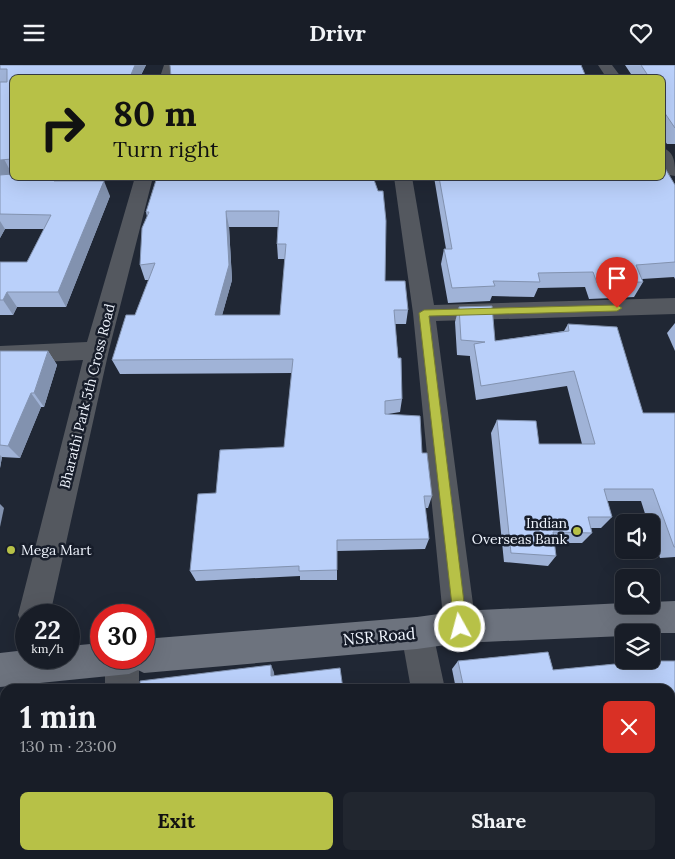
<!DOCTYPE html>
<meta charset="utf-8">
<style>
body{margin:0;font-family:Lora,serif;background:#21262f;color:#f1f3f6;height:100vh;display:flex;flex-direction:column;font-size:19px;white-space:nowrap}
*{box-sizing:border-box;margin:0}
p{font-size:16px;color:#9fa2a7}
.icon{flex:none;width:28px;height:28px;fill:none;stroke:currentColor;stroke-width:2;stroke-linecap:round;stroke-linejoin:round}
.map{position:relative;flex:1;overflow:hidden}
.side{position:absolute;left:0px;top:619px;width:675px;height:176px;display:flex;flex-direction:column;background:#181d27;border-radius:15px 15px 0 0;box-shadow:0 5px 20px #0002,0 0 0 1px #363b44}
.side>*{flex:none}
.banner{position:absolute;left:10px;top:10px;width:655px;height:105px;border-radius:8px;box-shadow:0 5px 20px #0002,0 0 0 1px #363b44;background:#b7c147;color:#111;overflow:hidden}
.fabs{position:absolute;left:615px;top:449px;display:grid;gap:10px}
.fabs a{display:grid;place-items:center;width:45px;height:45px;border-radius:8px;background:#181d27;box-shadow:0 5px 20px #0002,0 0 0 1px #363b44;font-size:25px}
.speed{position:absolute;left:15px;top:539px;display:flex;gap:10px;font-size:25px;font-weight:700;text-align:center}
.speed>*{display:grid;place-content:center;width:65px;height:65px;border-radius:50%;background:#181d27;box-shadow:0 5px 20px #0002,0 0 0 1px #363b44;line-height:1}
.speed small{font-size:12px;font-weight:400}
.speed .limit{border:8px solid #d22;background:#fff;color:#111}
.pin{position:absolute;display:grid;place-items:center;width:42px;height:42px;color:#fff;margin:-51px -21px;border-radius:50% 50% 50% 0;rotate:-45deg;box-shadow:0 0 5px #0007}
.pin .icon{rotate:45deg}
.me{position:absolute;width:55px;margin:-28px;rotate:353deg;stroke-linejoin:round;filter:drop-shadow(0 0 4px #0008)}
.turn{display:flex;align-items:center;gap:18px;height:105px;padding:0 20px;font-size:22px}
.turn .icon{width:65px;height:65px;stroke-width:2.5}
.turn b{display:block;font-size:35px;line-height:42px}
.round{display:grid;place-items:center;flex:none;width:52px;height:52px;border-radius:8px;background:#21262f}
.headline{display:flex;align-items:center;justify-content:space-between;height:85px;padding:0 20px}
h1{font-size:30px;font-weight:700;line-height:38px}
.cta{display:flex;gap:10px;margin-top:auto;padding:10px 20px}
.cta a{flex:1;height:58px;border-radius:8px;background:#b7c147;color:#111;font-size:20px;font-weight:700;line-height:58px;text-align:center}
.cta a+a{background:#21262f;color:#f1f3f6}
header{display:flex;justify-content:space-between;align-items:center;height:65px;padding:0 20px;background:#181d27;font-size:22px;font-weight:700}
.map>svg:first-child{display:block}
</style>
<header><svg class="icon" aria-label="menu" viewBox="0 0 24 24"><path d="M4 6h16M4 12h16M4 18h16"/></svg>Drivr<svg class="icon" aria-label="heart" viewBox="0 0 24 24"><path d="M12 20l-8-8c-3-5 5-10 8-4 3-6 11-1 8 4z"/></svg></header>
<div class="map">
<svg width="675" height="794" viewBox="0 0 675 794">
<rect width="100%" height="100%" fill="#202734"/>
<g fill="none" stroke-linecap="round" stroke-linejoin="round">
<g fill="#54585f" fill-rule="evenodd">
<polygon points="164,0 178,0 174,12 160,12"/>
<polygon points="598,0 612,0 621,12 606,12"/>
<path d="M662 83C675 86 675 99 675 111L669 110 662 101Z"/>
<polygon points="12,111 12,112 89,112 87,116 80,118 0,124 0,112"/>
<polygon points="135,112 153,112 109,285 50,550 26,550 26,563 23,561 18,550 83,295 0,299 0,281 87,277"/>
<polygon points="394,112 412,112 434,240 675,233 675,249 436,256 476,562 472,574 460,578 448,574 444,562 413,248"/>
<polygon points="417,552 429,556 433,568 445,624 411,624 401,568 405,556"/>
<rect x="105" y="592" width="34" height="32"/>
<rect x="105" y="790" width="40" height="4"/>
<polygon points="441,790 481,790 482,794 442,794"/>
</g>
<polygon fill="#6d737e" fill-rule="evenodd" points="675,536 675,568 624,568 624,571 460,578 417,584 144,608 138,605 129,609 0,622 0,588 26,585 26,592 69,592 69,581 101,578 101,592 144,592 144,574 417,552 460,546 624,538 624,540 651,540 651,537"/>
</g>
<g fill="#a0b3d7" fill-rule="evenodd">
<polygon points="0,0 146,0 140,12 12,12 12,109 62,112 64,116 110,131 66,242 17,242 13,250 0,250 0,197 27,197 44,164 5,164 0,173"/>
<polygon points="625,0 675,0 675,79 667,79 662,72 662,12 633,12"/>
<path d="M373 112 385 216 408 245 406 259H395L402 334 400 347 388 349 422 388 432 431 428 443H425L429 474 425 484 337 486V515H300V511L196 516 190 506 216 428 284 382 292 308 120 309 112 295 135 250 149 215H145L140 200 147 152 146 147ZM229 162H278L277 179 278 194H285L280 250H222L232 215Z"/>
<polygon points="434,112 662,112 675,120 675,214 674,212 642,214 643,217 634,232 589,234 585,222 538,223 534,232 492,231 490,236 448,238 441,199 444,184 446,184"/>
<polygon points="459,242 495,276 564,266 568,259 643,348 675,348 675,492 660,493 651,466 651,458 648,458 641,436 607,436 612,452 601,463 591,463 592,468 582,478 554,478 556,491 548,501 504,497 491,368 497,355 539,379 582,379 567,321 476,335 470,293 470,291 457,290 455,257"/>
<polygon points="675,258 675,286 667,268"/>
<polygon points="0,286 48,286 57,300 44,342 41,342 20,393 2,392 0,403"/>
<polygon points="548,587 553,605 646,596 675,596 675,794 489,794 488,790 670,790 670,624 456,624 452,604 458,596"/>
</g>
<g fill="#8292af">
<polygon points="135,0 146,0 140,12 130,12"/>
<polygon points="4,94 12,109 0,112 0,95"/>
<polygon points="56,112 62,112 66,121 54,116"/>
<polygon points="104,116 110,131 66,242 58,227"/>
<polygon points="226,146 229,162 232,215 218,265 215,250"/>
<polygon points="0,156 5,164 0,173"/>
<polygon points="7,227 17,242 13,250 3,235"/>
<polygon points="48,286 57,300 44,342 34,328"/>
<polygon points="31,328 41,342 20,393 8,381"/>
<polygon points="0,390 2,392 0,403"/>
<polygon points="0,439 4,443 0,462"/>
<polygon points="271,600 274,607 275,618 271,611"/>
<polygon points="85,790 97,790 96,794 85,794"/>
</g>
<g fill="#bad0fa" stroke="#8292af" fill-rule="evenodd">
<polygon points="0,0 135,0 130,12 12,12 12,94 0,95 0,17 7,17 7,4 0,4"/>
<polygon points="170,0 581,0 586,12 171,12"/>
<polygon points="641,0 675,0 675,63 662,44 662,12 649,12"/>
<polygon points="662,98 675,120 675,197 636,200 643,217 597,218 593,207 538,208 540,217 493,216 495,221 452,223 444,184 452,184 439,112 662,112"/>
<polygon points="12,109 12,112 56,112 54,116 104,116 58,227 7,227 3,235 0,235 0,197 27,197 51,150 0,149 0,110"/>
<path d="M157 112H373L378 126H383L386 156 385 216H405L408 245H394L398 293H401L402 334 385 336V349L420 351 422 388H427L432 431H424L429 474 337 475V505L299 506V501L190 506 198 429 216 428 220 385 284 382 293 294 112 295 126 250H135L155 198 140 200 142 163 149 147H146ZM226 146H279L277 179H286L280 250H215L229 200Z"/>
<polygon points="492,241 495,276 569,266 568,259 617,262 643,348 675,348 675,482 674,482 653,424 604,424 612,452 588,452 592,468 553,467 556,491 511,488 497,355 536,356 539,379 595,379 574,306 481,321 474,279 485,277 461,275 459,242"/>
<polygon points="0,286 48,286 34,328 31,328 8,381 0,380"/>
<polygon points="548,587 553,605 646,596 675,596 675,794 499,794 498,790 670,790 670,624 464,624 458,596"/>
<polygon points="271,600 271,611 340,603 343,624 140,624 140,616"/>
<polygon points="42,790 85,790 85,794 41,794"/>
<polygon points="152,790 395,790 396,794 152,794"/>
</g>
<polygon fill="#b7c147" stroke="#777d2e" points="617,240 622,243 617,246 429,251 467,562 465,567 460,569 455,567 419,248 424,245"/>
<g fill="#b7c147" stroke="#171d2a" stroke-width="2">
<circle cx="577" cy="466" r="5"/>
<circle cx="11" cy="485" r="5"/>
</g>
<g text-anchor="middle" stroke-width="5" stroke-linejoin="round" paint-order="stroke">
<g font-size="14" fill="#f0f5fe" stroke="#171d2a">
<text transform="translate(87 331) rotate(-76)" y="5">Bharathi Park 5th Cross Road</text>
</g>
<g font-size="14" fill="#f0f5fe" stroke="#171d2a" text-anchor="end">
<text x="567" y="463">Indian<tspan x="567" dy="16">Overseas Bank</tspan></text>
<text x="21" y="490" text-anchor="start">Mega Mart</text>
</g>
<g font-size="16" fill="#f0f5fe" stroke="#171d2a">
<text transform="translate(379 571) rotate(-5)" y="6">NSR Road</text>
</g>
</g>
</svg>
<div class="fabs">
<a><svg class="icon" aria-label="sound" viewBox="0 0 24 24"><path d="M4 9h4l5-4v14l-5-4H4zM17 9q2 3 0 6"/></svg></a>
<a><svg class="icon" aria-label="search" viewBox="0 0 24 24"><circle cx="10" cy="10" r="6"/><path d="M15 15l6 6"/></svg></a>
<a><svg class="icon" aria-label="layers" viewBox="0 0 24 24"><path d="M12 4l9 5-9 5-9-5zM3 14l9 5 9-5"/></svg></a>
</div>
<div class="speed"><div>22<small>km/h</small></div><div class="limit">30</div></div>
<div class="pin" style="left:617px;top:243px;background:#d93025"><svg class="icon" aria-label="arrive" viewBox="0 0 24 24"><path d="M6 21V4h12l-3 4 3 4H6"/></svg></div>
<svg class="me" style="left:460px;top:562px" viewBox="-20 -20 40 40"><circle r="17" fill="#b7c147" stroke="#fff" stroke-width="3"/><path d="M0-11L8 9 0 5-8 9z" fill="#fff"/></svg>
<div class="banner">
<div class="turn"><svg class="icon" aria-label="right" viewBox="0 0 24 24"><path d="M7 20v-9h11M14 6l5 5-5 5"/></svg><div><b>80 m</b>Turn right</div></div>
</div>
<section class="side">
<div class="headline"><div><h1>1 min</h1><p>130 m · 23:00</p></div><a class="round" style="background:#d93025;color:#fff"><svg class="icon" aria-label="close" viewBox="0 0 24 24"><path d="M6 6l12 12M18 6L6 18"/></svg></a></div>
<div class="cta"><a>Exit</a><a>Share</a></div>
</section>
</div>
